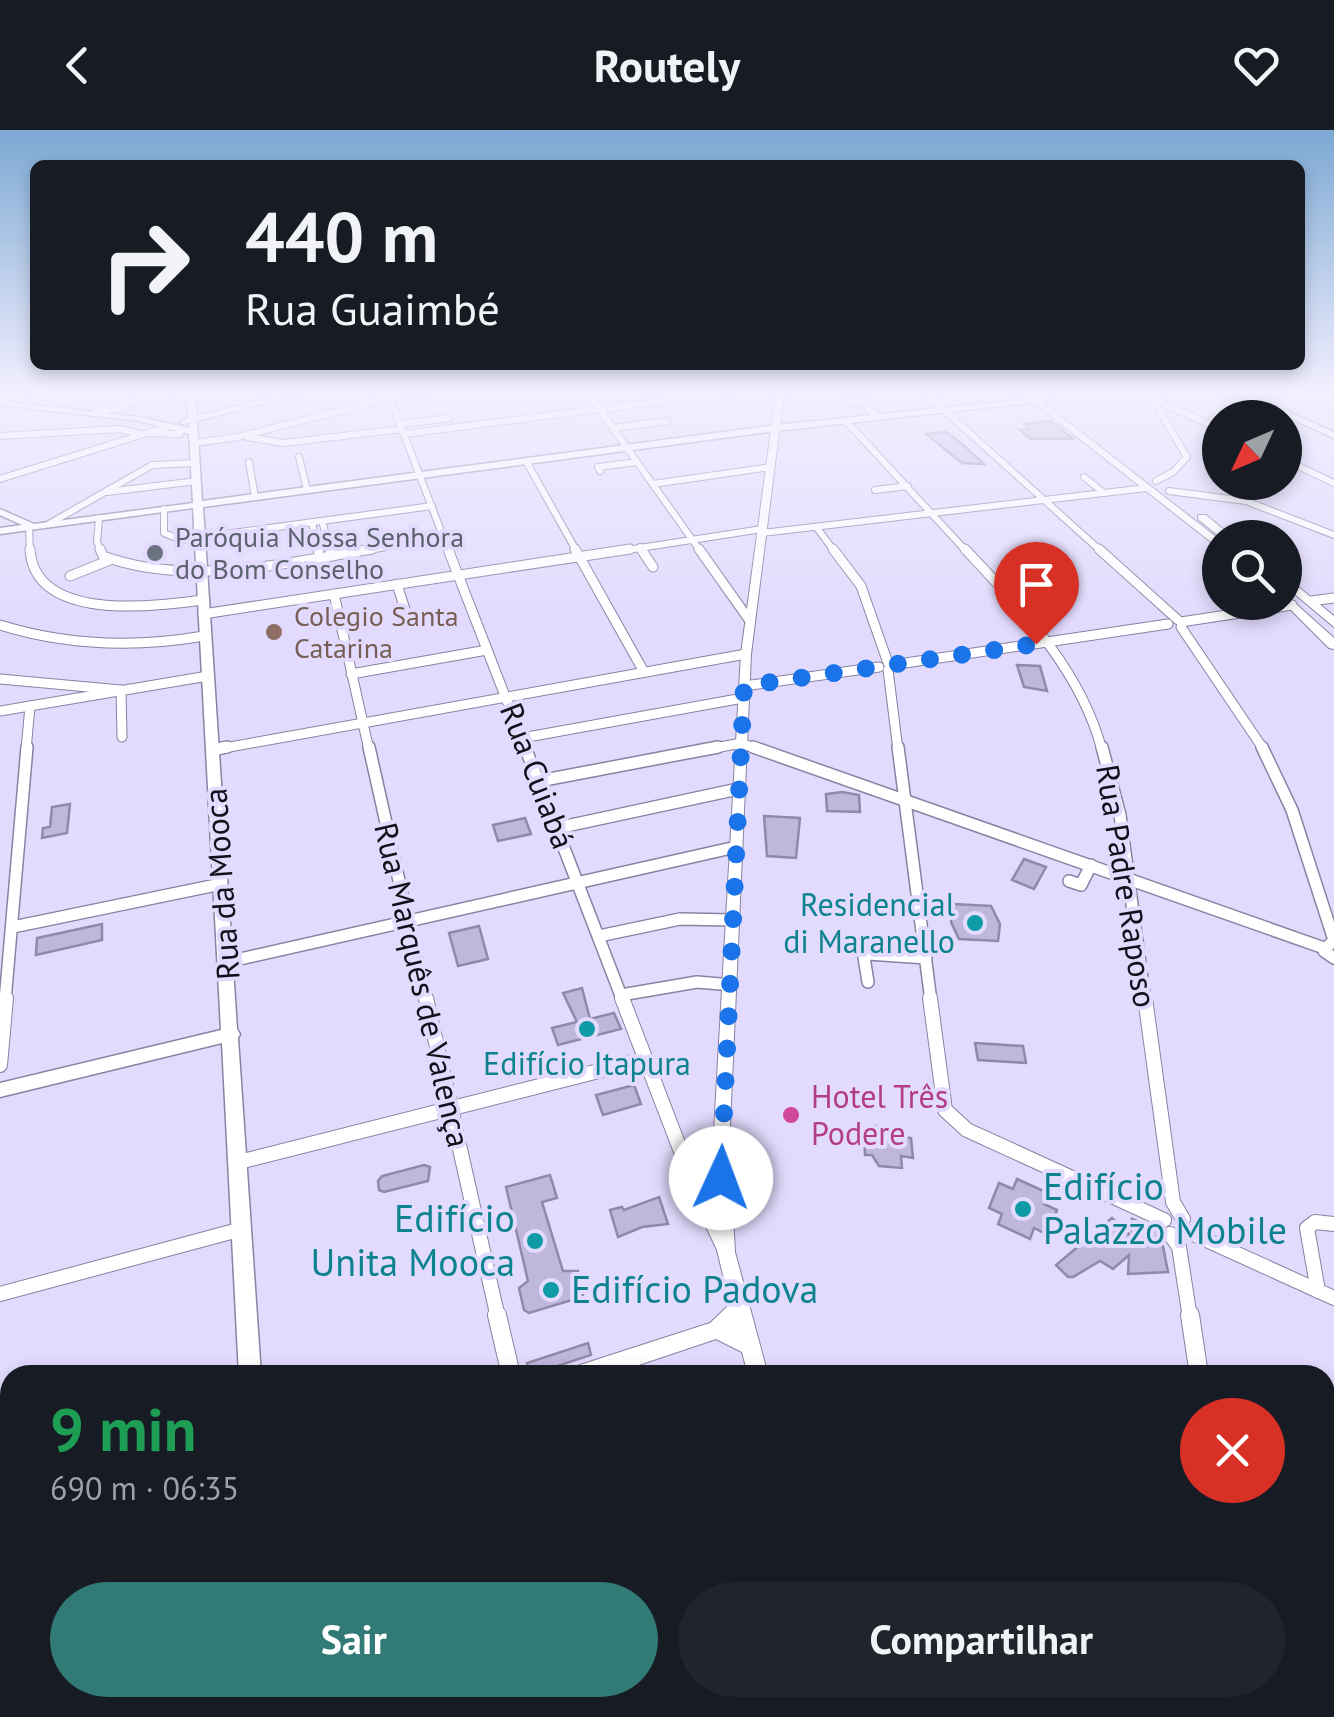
<!DOCTYPE html>
<html lang="pt">
<meta charset="utf-8">
<style>
body{margin:0;font-family:"PT Sans",sans-serif;background:#20242c;color:#f1f3f6;height:100vh;display:flex;flex-direction:column;font-size:38px;white-space:nowrap}
*{box-sizing:border-box;margin:0}
p{font-size:32px;color:#9ea1a6}
.icon{flex:none;width:55px;height:55px;fill:none;stroke:currentColor;stroke-width:2;stroke-linecap:round;stroke-linejoin:round}
.map{position:relative;flex:1;overflow:hidden}
.sheet{position:absolute;left:0px;top:1235px;width:1335px;height:352px;display:flex;flex-direction:column;background:#171b24;border-radius:30px 30px 0 0;box-shadow:0 5px 15px #0003}
.sheet>*{flex:none}
.banner{position:absolute;left:30px;top:30px;width:1275px;height:210px;border-radius:15px;box-shadow:0 5px 15px #0003;background:#171b24;color:#f1f3f6;overflow:hidden}
.needle{width:65px;rotate:226deg}
.tools{position:absolute;left:1202px;top:270px;display:grid;gap:20px}
.tools a{display:grid;place-items:center;width:100px;height:100px;border-radius:50%;background:#171b24;box-shadow:0 5px 15px #0003;font-size:50px}
.pin{position:absolute;display:grid;place-items:center;width:85px;height:85px;color:#fff;margin:-102px -42px;border-radius:50% 50% 50% 0;rotate:-45deg;box-shadow:0 0 10px #0007}
.pin .icon{rotate:45deg}
.me{position:absolute;width:110px;margin:-55px;rotate:2deg;stroke-linejoin:round;filter:drop-shadow(0 0 8px #0008)}
.turn{display:flex;align-items:center;gap:35px;height:210px;padding:0 50px;font-size:45px}
.turn .icon{width:130px;height:130px;stroke-width:2.5}
.turn b{display:block;font-size:70px;line-height:85px}
.round{display:grid;place-items:center;flex:none;width:105px;height:105px;border-radius:52px;background:#20242c}
.headline{display:flex;align-items:center;justify-content:space-between;height:170px;padding:0 50px}
h1{font-size:60px;font-weight:600;line-height:75px;color:#1e9e55}
.cta{display:flex;gap:20px;margin-top:auto;padding:20px 50px}
.cta a{flex:1;height:115px;border-radius:60px;background:#317a76;color:#fff;font-size:40px;font-weight:600;line-height:115px;text-align:center}
.cta a+a{background:#20242c;color:#f1f3f6}
header{display:flex;justify-content:space-between;align-items:center;height:130px;padding:0 50px;background:#171b24;font-size:45px;font-weight:600}
.map>svg:first-child{display:block}
</style>
<header><svg class="icon" aria-label="back" viewBox="0 0 24 24"><path d="M15 5l-7 7 7 7"/></svg>Routely<svg class="icon" aria-label="heart" viewBox="0 0 24 24"><path d="M12 20l-8-8c-3-5 5-10 8-4 3-6 11-1 8 4z"/></svg></header>
<div class="map">
<svg width="1334" height="1587" viewBox="0 0 1334 1587">
<rect width="100%" height="100%" fill="#e2dbfe"/>
<g fill="#c0b7dd" stroke="#9189aa" stroke-width="2.5">
<polygon points="1051,291 1073,309 1030,309 1020,300 1030,299 1024,294"/>
<polygon points="946,302 962,314 984,334 962,333 926,304"/>
<polygon points="1017,535 1040,536 1047,561 1024,557"/>
<polygon points="842,662 859,665 860,682 827,681 826,664"/>
<polygon points="70,674 67,703 42,708 43,698 50,697 52,677"/>
<polygon points="764,686 800,688 796,728 767,726"/>
<polygon points="525,688 531,704 498,711 493,695"/>
<polygon points="1024,729 1046,737 1034,759 1012,750"/>
<polygon points="953,774 991,776 1000,794 998,811 959,809 951,792"/>
<polygon points="102,794 102,810 36,825 37,808"/>
<polygon points="479,796 488,829 458,836 449,803"/>
<polygon points="582,858 590,889 614,883 621,899 558,915 552,898 577,892 563,863"/>
<polygon points="975,913 1023,916 1026,933 978,930"/>
<polygon points="634,955 641,974 603,985 596,965"/>
<polygon points="875,996 898,997 905,1007 911,1008 913,1028 901,1026 902,1038 879,1036 872,1025 865,1025 864,1005 876,1006"/>
<polygon points="424,1035 430,1037 428,1051 384,1062 379,1060 378,1051 382,1046"/>
<polygon points="550,1045 557,1068 542,1072 563,1141 578,1141 584,1162 582,1167 529,1183 524,1180 519,1158 528,1151 506,1057"/>
<polygon points="1017,1049 1048,1063 1044,1074 1057,1080 1048,1105 1034,1098 1030,1109 998,1094 1002,1084 989,1078 999,1053 1013,1059"/>
<polygon points="659,1067 668,1094 642,1097 618,1107 610,1080 622,1077 624,1080"/>
<polygon points="1112,1088 1132,1107 1132,1089 1160,1101 1168,1142 1128,1144 1129,1125 1113,1139 1100,1131 1073,1147 1068,1147 1056,1135"/>
<polygon points="588,1213 591,1225 530,1245 527,1233"/>
</g>
<g fill="none" stroke-linecap="round" stroke-linejoin="round">
<g stroke="#8982a2" stroke-width="8">
<g id="minor-far4">
<polyline points="588,263 701,422"/>
<polyline points="925,263 1102,422"/>
<polyline points="1149,263 1187,327 1173,342 1156,351"/>
<polyline points="1220,263 1240,288"/>
<polyline points="1151,268 1220,299"/>
<polyline points="0,269 22,263"/>
<polyline points="848,272 861,271 877,287"/>
<polyline points="95,283 168,263"/>
<polyline points="846,291 967,422"/>
<polyline points="400,294 449,288"/>
<polyline points="613,298 667,291"/>
<polyline points="150,303 180,304"/>
<polyline points="404,304 728,263"/>
<polyline points="0,306 120,299 141,304"/>
<polyline points="247,307 284,313 402,299"/>
<polyline points="194,313 238,307 390,268 449,422"/>
<polyline points="299,327 307,360"/>
<polyline points="1285,330 1334,353"/>
<polyline points="526,331 577,422"/>
<polyline points="249,332 255,367"/>
<polyline points="600,341 598,337 637,332"/>
<polyline points="1084,347 1104,363"/>
<polyline points="0,349 170,296"/>
<polyline points="653,354 771,337"/>
<polyline points="875,360 908,356"/>
<polyline points="1169,361 1246,371 1334,405"/>
<polyline points="107,362 197,351"/>
<polyline points="164,379 164,403 181,410 432,376"/>
<polyline points="99,388 97,412 101,422"/>
<polyline points="322,391 331,422"/>
<polyline points="312,392 318,422"/>
<polyline points="49,394 152,335 196,333"/>
<polyline points="29,397 30,422"/>
<polyline points="817,398 835,422"/>
<polyline points="762,403 1146,358"/>
<polyline points="640,417 643,422"/>
<polyline points="357,422 444,407"/>
<polyline points="614,422 762,399"/>
</g>
</g>
<g stroke="#8982a2" stroke-width="11">
<g id="minor-far3">
<path d="M30 419C34 492 153 477 203 470"/>
<path d="M100 419 103 426C187 457 286 433 372 419"/>
<polyline points="318,419 319,425"/>
<polyline points="330,419 331,423"/>
<polyline points="448,419 526,620"/>
<polyline points="575,419 644,542"/>
<polyline points="641,419 653,437"/>
<polyline points="699,419 750,491"/>
<polyline points="833,419 861,456 888,533"/>
<path d="M965 419C1021 479 1080 538 1102 620"/>
<polyline points="1099,419 1178,490"/>
<polyline points="70,446 110,430"/>
<polyline points="397,454 407,486"/>
<polyline points="334,464 369,620"/>
<polyline points="1311,471 1334,468"/>
<polyline points="203,484 630,419"/>
<polyline points="1181,492 1292,475"/>
<path d="M0 495C68 516 134 518 204 506"/>
<polyline points="1181,497 1264,620"/>
<polyline points="892,535 1168,494"/>
<polyline points="888,540 898,620"/>
<polyline points="351,544 487,520"/>
<polyline points="0,549 121,560 122,607"/>
<polyline points="744,556 879,537"/>
<polyline points="0,581 208,546"/>
<polyline points="522,608 743,568"/>
<polyline points="26,620 30,576"/>
<polyline points="213,620 746,524"/>
<polyline points="705,620 741,613 760,620"/>
</g>
</g>
<g stroke="#8982a2" stroke-width="14">
<g id="minor-far2">
<polyline points="369,617 426,871"/>
<polyline points="525,617 623,871"/>
<polyline points="753,617 1324,818"/>
<polyline points="898,617 931,871"/>
<polyline points="1102,617 1120,685 1145,871"/>
<polyline points="1262,617 1292,680 1334,810"/>
<polyline points="212,620 227,617"/>
<polyline points="539,651 718,617"/>
<polyline points="557,698 738,659"/>
<polyline points="1069,751 1081,755 1091,735"/>
<polyline points="13,797 221,754"/>
<polyline points="599,806 680,789 733,790"/>
<polyline points="1330,814 1324,821 1334,828"/>
<polyline points="227,832 736,717"/>
<polyline points="868,852 864,827 868,824 926,828"/>
<polyline points="621,865 697,852 732,855"/>
<polyline points="5,871 27,617"/>
</g>
</g>
<g stroke="#8982a2" stroke-width="16">
<g id="minor-far1">
<polyline points="426,868 498,1188"/>
<polyline points="622,868 692,1050 721,1063"/>
<polyline points="930,868 945,980 967,1000 1164,1090"/>
<polyline points="1145,868 1173,1072 1183,1089"/>
<polyline points="0,935 6,868"/>
<polyline points="685,1028 721,1043"/>
<polyline points="239,1032 646,929"/>
<polyline points="1189,1102 1334,1168"/>
<polyline points="1170,1104 1179,1117 1190,1188"/>
<polyline points="1318,1161 1307,1098 1315,1092 1334,1094"/>
<polyline points="0,1164 242,1099"/>
</g>
</g>
<g stroke="#8982a2" stroke-width="20">
<g id="minor">
<polyline points="497,1185 511,1245"/>
<polyline points="1190,1185 1199,1245"/>
<polyline points="0,1432 10,1429"/>
<polyline points="1318,1578 1323,1587"/>
<polyline points="360,1587 377,1578"/>
<polyline points="755,1587 764,1578"/>
</g>
</g>
<g stroke="#8982a2" stroke-width="2">
<g id="tertiary">
<polygon points="776,263 784,263 751,524 729,1018 735,1122 768,1245 748,1245 742,1222 716,1209 609,1245 570,1245 573,1238 580,1235 710,1193 730,1174 717,1120 684,1050 686,1045 692,1043 698,1045 715,1082 713,1018 741,524"/>
<polygon points="1219,263 1232,263 1240,267 1236,269"/>
<polygon points="836,1578 859,1578 862,1587 838,1587"/>
</g>
</g>
<g stroke="#8982a2" stroke-width="3">
<g id="secondary">
<polygon points="187,263 195,263 197,286 289,263 305,263 197,291 202,371 776,295 1047,267 1051,269 1047,271 776,301 203,377 237,899 240,904 238,908 261,1245 239,1245 222,913 0,967 0,953 221,900 193,378 0,404 0,398 22,395 0,385 0,379 34,394 193,373 189,304 139,291 0,275 0,271 139,287 189,298 189,293 183,294 179,292 188,288"/>
<polygon points="385,263 432,263 390,270 387,270"/>
<polygon points="1234,263 1246,263 1334,302 1334,308"/>
<polygon points="254,1578 280,1578 281,1587 255,1587"/>
</g>
</g>
<g stroke="#8982a2" stroke-width="2">
<g id="primary">
<polygon points="1021,263 1031,263 1220,410 1220,419"/>
<polygon points="1198,385 1206,385 1234,408 1221,408 1198,389"/>
<polygon points="1285,446 1334,486 1334,497 1285,456"/>
<polygon points="1285,464 1334,508 1334,519 1329,518 1283,472 1285,472"/>
</g>
</g>
<use href="#minor-far4" stroke="#fff" stroke-width="6"/>
<use href="#minor-far3" stroke="#fff" stroke-width="9"/>
<use href="#minor-far2" stroke="#fff" stroke-width="11"/>
<use href="#minor-far1" stroke="#fff" stroke-width="14"/>
<use href="#minor" stroke="#fff" stroke-width="18"/>
<use href="#tertiary" fill="#fff" fill-rule="evenodd"/>
<use href="#secondary" fill="#fff" fill-rule="evenodd"/>
<use href="#primary" fill="#fff" fill-rule="evenodd"/>
</g>
<linearGradient id="sky" x2="0" y2="1"><stop stop-color="#7ca8d3"/><stop offset="0.54" stop-color="#f2efff"/><stop offset="1" stop-color="#f2efff" stop-opacity="0"/></linearGradient>
<rect width="1334" height="486" fill="url(#sky)"/>
<g fill="none" stroke-linecap="round" stroke-linejoin="round">
<polyline stroke="#1a73e8" stroke-width="18" stroke-dasharray="0 32.4" points="721,1048 744,556 1036,514"/>
</g>
<circle fill="#6b7280" stroke="#e2dbfe" stroke-width="4" cx="155" cy="423" r="10"/>
<circle fill="#8d6e63" stroke="#e2dbfe" stroke-width="4" cx="274" cy="502" r="10"/>
<g fill="#0f9aa8" stroke="#e2dbfe" stroke-width="4">
<circle cx="975" cy="793" r="10"/>
<circle cx="587" cy="899" r="10"/>
<circle cx="1023" cy="1079" r="10"/>
<circle cx="535" cy="1111" r="10"/>
<circle cx="551" cy="1160" r="10"/>
</g>
<circle fill="#d1479c" stroke="#e2dbfe" stroke-width="4" cx="791" cy="985" r="10"/>
<g text-anchor="middle" stroke-width="8" stroke-linejoin="round" paint-order="stroke">
<g font-size="28" fill="#5b616d" stroke="#e2dbfe" text-anchor="start">
<text x="175" y="417">Paróquia Nossa Senhora<tspan x="175" dy="32">do Bom Conselho</tspan></text>
</g>
<g font-size="28" fill="#785e54" stroke="#e2dbfe" text-anchor="start">
<text x="294" y="496">Colegio Santa<tspan x="294" dy="32">Catarina</tspan></text>
</g>
<g font-size="32" fill="#13101b" stroke="#e2dbfe">
<text transform="translate(537 646) rotate(69)" y="11">Rua Cuiabá</text>
<text transform="translate(222 754) rotate(-94)" y="11">Rua da Mooca</text>
<text transform="translate(1126 756) rotate(81)" y="11">Rua Padre Raposo</text>
<text transform="translate(422 855) rotate(77)" y="11">Rua Marquês de Valença</text>
</g>
<g font-size="32" fill="#0d838f" stroke="#e2dbfe" text-anchor="end">
<text x="955" y="786">Residencial<tspan x="955" dy="37">di Maranello</tspan></text>
<text x="587" y="945" text-anchor="middle">Edifício Itapura</text>
</g>
<g font-size="32" fill="#b23c85" stroke="#e2dbfe" text-anchor="start">
<text x="811" y="978">Hotel Três<tspan x="811" dy="37">Podere</tspan></text>
</g>
<g font-size="38" fill="#0d838f" stroke="#e2dbfe" text-anchor="start">
<text x="1043" y="1070">Edifício<tspan x="1043" dy="44">Palazzo Mobile</tspan></text>
<text x="515" y="1102" text-anchor="end">Edifício<tspan x="515" dy="44">Unita Mooca</tspan></text>
<text x="571" y="1173">Edifício Padova</text>
</g>
</g>
</svg>
<div class="tools">
<a><svg class="needle" viewBox="-14 -14 28 28"><path d="M0-13l5 13h-10z" fill="#e53935"/><path d="M0 13l5-13h-10z" fill="#9ea1a6"/></svg></a>
<a><svg class="icon" aria-label="search" viewBox="0 0 24 24"><circle cx="10" cy="10" r="6"/><path d="M15 15l6 6"/></svg></a>
</div>
<div class="pin" style="left:1036px;top:514px;background:#d93025"><svg class="icon" aria-label="arrive" viewBox="0 0 24 24"><path d="M6 21V4h12l-3 4 3 4H6"/></svg></div>
<svg class="me" style="left:721px;top:1048px" viewBox="-20 -20 40 40"><circle r="19" fill="#fff"/><path d="M0-13L10 11 0 6-10 11z" fill="#1a73e8"/></svg>
<div class="banner">
<div class="turn"><svg class="icon" aria-label="right" viewBox="0 0 24 24"><path d="M7 20v-9h11M14 6l5 5-5 5"/></svg><div><b>440 m</b>Rua Guaimbé</div></div>
</div>
<section class="sheet">
<div class="headline"><div><h1>9 min</h1><p>690 m · 06:35</p></div><a class="round" style="background:#d93025;color:#fff"><svg class="icon" aria-label="close" viewBox="0 0 24 24"><path d="M6 6l12 12M18 6L6 18"/></svg></a></div>
<div class="cta"><a>Sair</a><a>Compartilhar</a></div>
</section>
</div>
